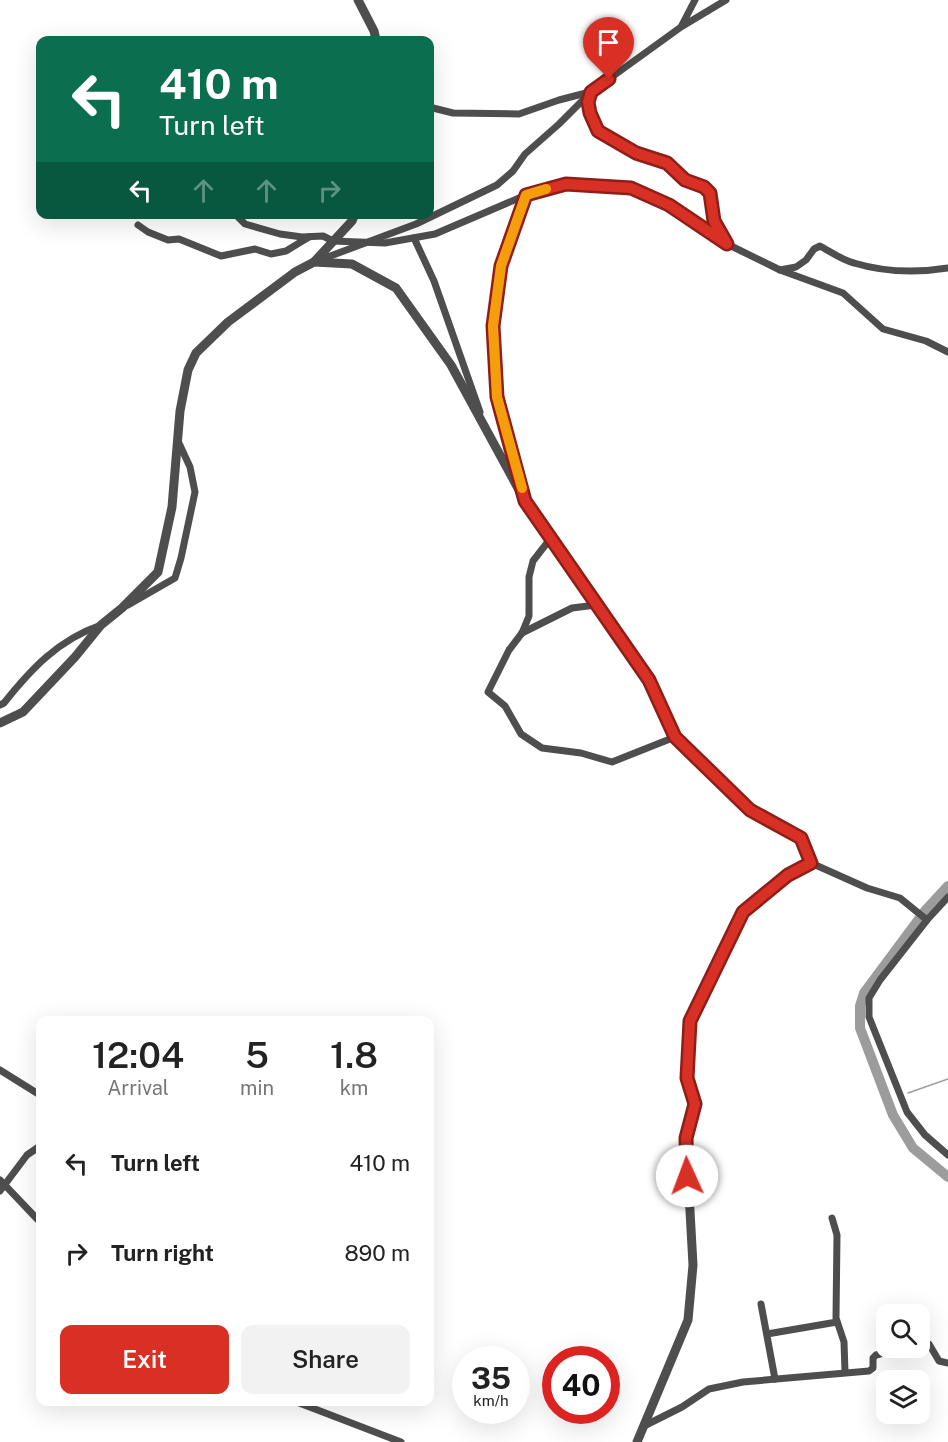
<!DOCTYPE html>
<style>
body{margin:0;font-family:"Public Sans",sans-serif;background:#f2f2f2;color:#222;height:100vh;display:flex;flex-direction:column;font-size:22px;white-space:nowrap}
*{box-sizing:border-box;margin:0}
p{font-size:20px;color:#767676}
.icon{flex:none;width:33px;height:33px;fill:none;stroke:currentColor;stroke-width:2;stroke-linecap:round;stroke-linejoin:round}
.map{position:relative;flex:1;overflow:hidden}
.sheet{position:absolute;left:36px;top:1016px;width:398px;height:390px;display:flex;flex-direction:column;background:#fff;border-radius:12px;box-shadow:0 6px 24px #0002}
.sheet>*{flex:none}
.hud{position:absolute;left:36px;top:36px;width:398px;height:183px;border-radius:12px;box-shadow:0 6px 24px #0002;background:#0b6e4f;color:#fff;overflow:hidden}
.tools{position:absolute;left:876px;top:1304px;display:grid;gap:12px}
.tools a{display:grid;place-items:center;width:54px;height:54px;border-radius:12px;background:#fff;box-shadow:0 6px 24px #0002;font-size:30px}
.speed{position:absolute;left:452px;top:1346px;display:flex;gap:12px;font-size:30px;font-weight:700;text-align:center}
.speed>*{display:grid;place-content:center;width:78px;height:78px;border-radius:50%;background:#fff;box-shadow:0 6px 24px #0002;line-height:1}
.speed small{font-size:15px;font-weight:400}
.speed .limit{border:9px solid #d22;background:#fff;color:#111}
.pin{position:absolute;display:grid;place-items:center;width:51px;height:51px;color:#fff;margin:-62px -26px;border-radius:50% 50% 50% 0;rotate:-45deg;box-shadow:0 0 6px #0007}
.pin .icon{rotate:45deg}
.me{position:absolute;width:66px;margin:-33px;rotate:358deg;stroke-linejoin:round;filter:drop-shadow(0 0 4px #0008)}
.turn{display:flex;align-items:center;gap:21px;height:126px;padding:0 24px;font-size:27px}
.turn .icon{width:78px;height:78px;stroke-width:2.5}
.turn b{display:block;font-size:42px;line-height:51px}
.lanes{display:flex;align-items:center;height:57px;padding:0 24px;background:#0003;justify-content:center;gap:30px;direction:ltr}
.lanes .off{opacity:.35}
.eta{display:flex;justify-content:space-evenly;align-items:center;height:102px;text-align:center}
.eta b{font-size:36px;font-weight:600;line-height:42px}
.action{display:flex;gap:12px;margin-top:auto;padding:12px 24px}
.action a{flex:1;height:69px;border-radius:12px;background:#d93025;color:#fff;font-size:24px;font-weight:600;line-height:69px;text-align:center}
.action a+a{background:#f2f2f2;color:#222}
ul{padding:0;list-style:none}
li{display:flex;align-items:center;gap:18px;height:90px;padding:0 24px}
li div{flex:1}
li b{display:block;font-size:22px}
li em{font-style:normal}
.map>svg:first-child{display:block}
</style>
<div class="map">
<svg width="948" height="1442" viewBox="0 0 948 1442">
<rect width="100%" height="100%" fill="#fff"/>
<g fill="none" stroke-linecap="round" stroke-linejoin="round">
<polyline stroke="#9c9c9c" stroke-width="1.5" points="908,1093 948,1079"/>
<polyline stroke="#9c9c9c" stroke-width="10" points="948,886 925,911 864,993 860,1006 860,1028 893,1115 913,1148 948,1177"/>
<g stroke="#4e4e4e" stroke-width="7">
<polyline points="682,25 695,0"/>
<path d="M591 94C578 138 635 150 664 162 673 166 677 176 685 180 692 184 701 184 707 189 715 196 711 210 714 220 715 227 721 234 725 240"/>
<polyline points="429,107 453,113 519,114 559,100 590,92"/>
<path d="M235 214 245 224 280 234 302 237 323 236 333 241 385 243 435 234 526 195 566 184 631 188 669 205 727 244 780 270 796 267 806 260 814 249 820 246C831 252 842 260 854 263 884 272 917 273 948 268"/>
<polyline points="138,225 148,232 168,240 179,239 221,256 255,249 271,254 286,251 309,237"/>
<polyline points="414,238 434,281 480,412"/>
<polyline points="317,261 416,224 497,185 513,171 525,154 559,124 591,92 681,27 726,0"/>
<polyline points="780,270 843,293 883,329 926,341 948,352"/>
<polyline points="522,490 497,397 493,326 501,266 526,195"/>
<polyline points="550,539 533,561 529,577 529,616 522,633 509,650 488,692 505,706 521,734 542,748 581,753 612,762 675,737"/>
<polyline points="128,605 175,578 181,558 195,492 190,467 178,441"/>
<polyline points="522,633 572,608 596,605"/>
<path d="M0 705 4 703C31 669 58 640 101 625"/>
<polyline points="811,863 867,888 900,898 927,920"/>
<polyline points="948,897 927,920 880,980 869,998 869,1017 907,1112 925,1135 948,1155"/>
<polyline points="0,1070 40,1095"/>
<polyline points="0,1180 40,1222"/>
<polyline points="0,1191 27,1155 40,1146"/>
<polyline points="832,1218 837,1235 836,1318 844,1342 845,1372"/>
<polyline points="761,1304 775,1379"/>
<polyline points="767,1334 837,1322"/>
<polyline points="920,1345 929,1344 939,1361 948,1363"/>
<polyline points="294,1401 401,1442"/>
<polyline points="644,1426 682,1407 709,1389 743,1382 869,1371 873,1368 873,1358 876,1355 907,1347"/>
</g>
<g stroke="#4e4e4e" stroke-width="9">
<polyline points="358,0 374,31 376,40"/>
<polyline points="314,262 352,264 396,288 451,365 525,501 649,680 675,737 750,810 801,838 811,863 788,875 743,912 690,1021 687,1078 695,1104 686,1139 693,1265 688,1320 637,1442"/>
<polyline points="0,723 23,712 75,657 101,625 122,608 158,572 172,507 180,411 188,370 196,353 228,322 295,272 314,262 352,221 355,214"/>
</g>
</g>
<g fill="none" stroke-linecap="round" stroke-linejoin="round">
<g stroke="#8d1f18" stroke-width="15">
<polyline id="route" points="609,79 591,92 588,102 590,113 598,131 636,153 667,163 685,180 704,187 710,193 714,221 727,244 669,205 631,188 566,184 526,195 501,266 493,326 497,397 525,501 649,680 675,737 750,810 801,838 811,863 788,875 743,912 690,1021 687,1078 695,1104 686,1138 687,1176"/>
</g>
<use href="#route" stroke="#d93025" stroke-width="10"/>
<polyline stroke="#f59e0b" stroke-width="10" points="522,488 497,397 493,326 501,266 526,195 546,189"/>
</g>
</svg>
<div class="tools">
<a><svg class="icon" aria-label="search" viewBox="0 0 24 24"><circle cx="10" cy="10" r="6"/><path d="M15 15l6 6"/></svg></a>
<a><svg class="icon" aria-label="layers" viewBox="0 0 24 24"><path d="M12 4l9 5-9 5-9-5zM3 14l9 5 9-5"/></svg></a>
</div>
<div class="speed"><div>35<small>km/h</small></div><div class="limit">40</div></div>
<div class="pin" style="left:609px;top:79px;background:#d93025"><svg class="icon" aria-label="arrive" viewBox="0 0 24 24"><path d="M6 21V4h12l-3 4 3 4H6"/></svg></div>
<svg class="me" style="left:687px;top:1176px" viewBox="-20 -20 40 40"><circle r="19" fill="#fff"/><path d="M0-13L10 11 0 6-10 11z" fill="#d93025"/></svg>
<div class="hud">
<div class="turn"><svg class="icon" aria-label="left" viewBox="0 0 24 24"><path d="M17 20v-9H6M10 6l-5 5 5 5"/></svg><div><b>410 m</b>Turn left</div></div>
<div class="lanes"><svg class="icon" aria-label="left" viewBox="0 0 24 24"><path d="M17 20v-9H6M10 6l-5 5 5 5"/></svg><svg class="icon off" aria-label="ahead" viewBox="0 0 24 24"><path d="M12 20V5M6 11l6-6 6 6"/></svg><svg class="icon off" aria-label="ahead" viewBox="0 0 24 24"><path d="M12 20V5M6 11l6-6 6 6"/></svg><svg class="icon off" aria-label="right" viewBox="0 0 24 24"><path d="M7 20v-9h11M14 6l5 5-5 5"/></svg></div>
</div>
<section class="sheet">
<div class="eta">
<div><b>12:04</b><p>Arrival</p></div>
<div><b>5</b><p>min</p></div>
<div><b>1.8</b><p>km</p></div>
</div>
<ul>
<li><svg class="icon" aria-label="left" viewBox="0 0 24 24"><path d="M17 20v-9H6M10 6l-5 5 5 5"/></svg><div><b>Turn left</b></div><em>410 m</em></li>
<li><svg class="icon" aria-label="right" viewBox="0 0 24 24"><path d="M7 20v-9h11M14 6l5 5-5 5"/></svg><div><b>Turn right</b></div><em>890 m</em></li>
</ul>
<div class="action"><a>Exit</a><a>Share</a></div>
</section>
</div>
